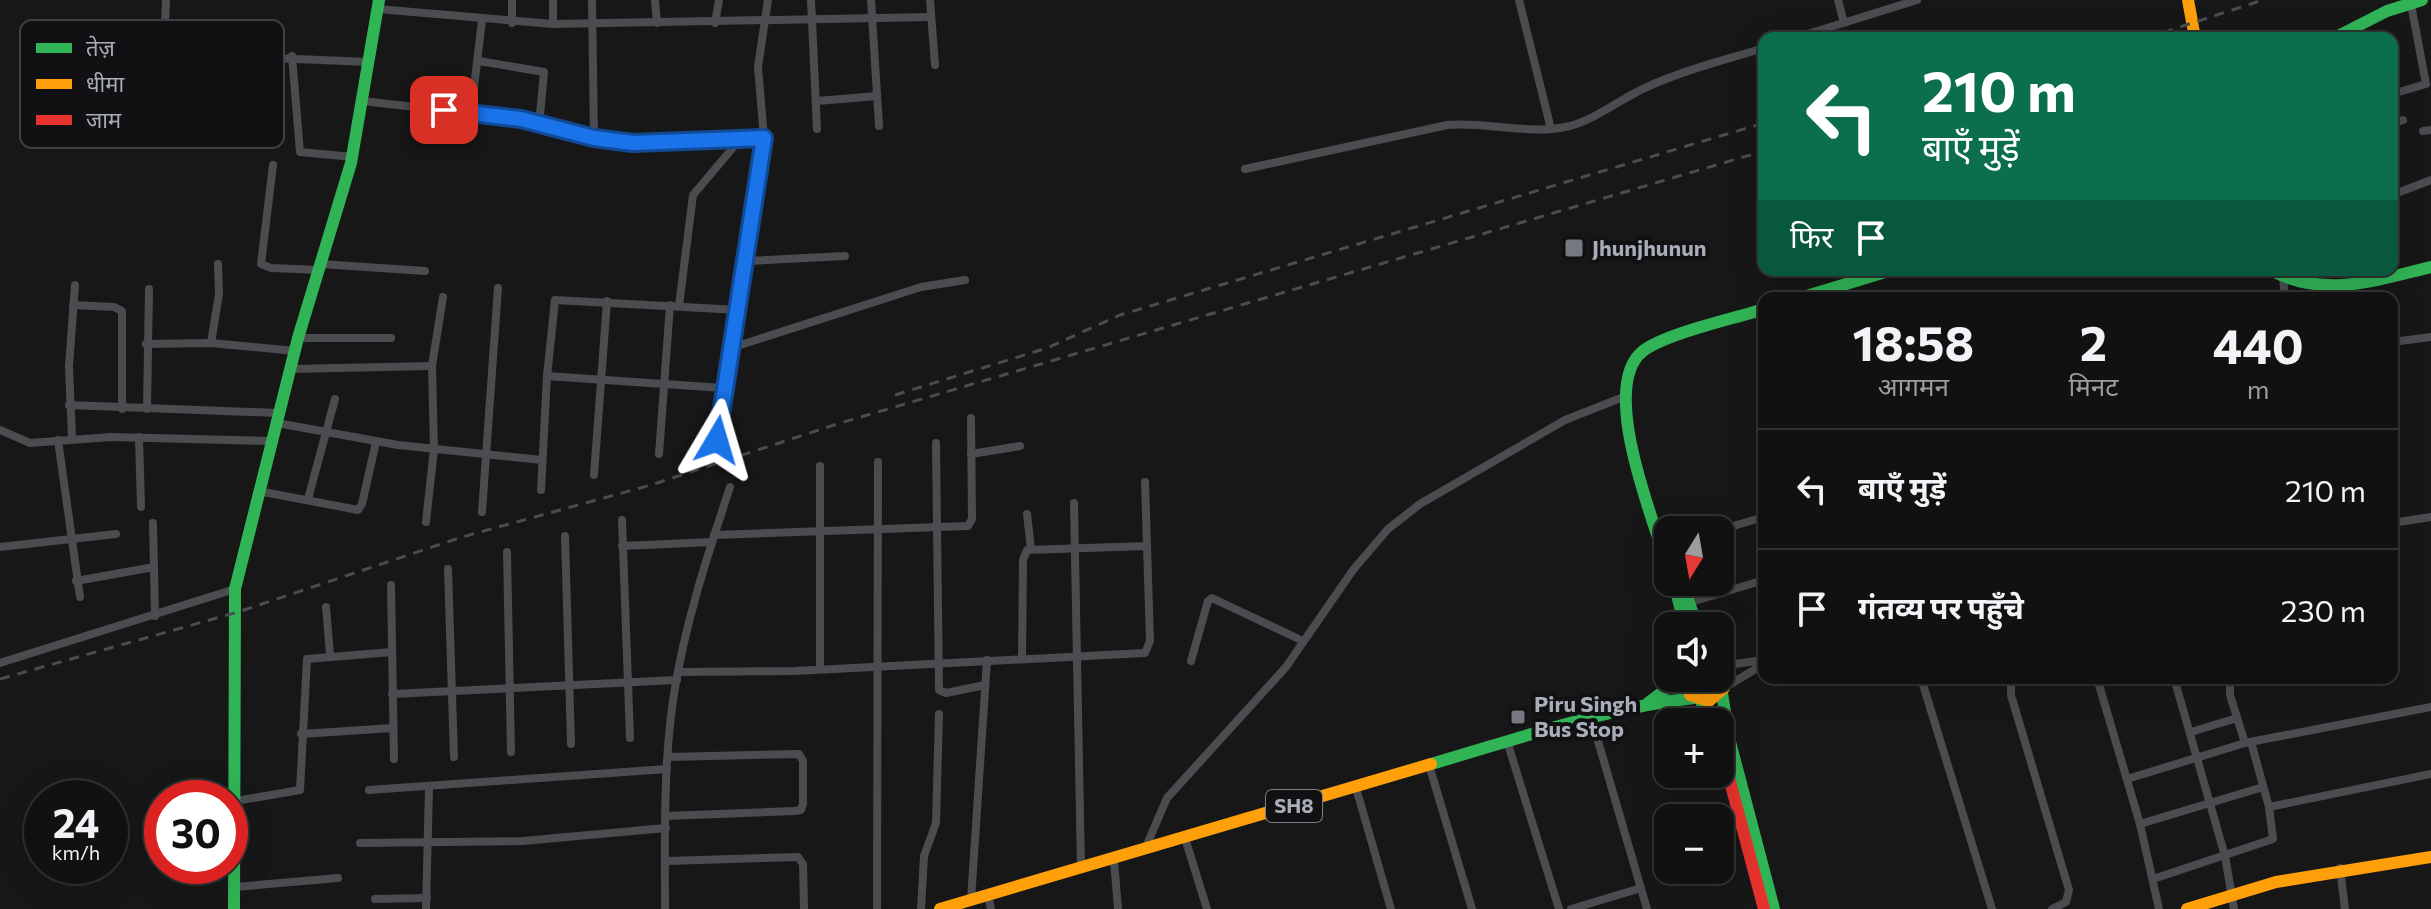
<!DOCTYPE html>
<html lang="hi">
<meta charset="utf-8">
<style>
body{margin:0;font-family:Commissioner,"Noto Sans Devanagari",sans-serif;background:#1a1a1a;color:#f1f3f6;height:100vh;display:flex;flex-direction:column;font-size:30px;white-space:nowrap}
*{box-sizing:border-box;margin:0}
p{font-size:26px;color:#9c9d9f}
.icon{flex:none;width:44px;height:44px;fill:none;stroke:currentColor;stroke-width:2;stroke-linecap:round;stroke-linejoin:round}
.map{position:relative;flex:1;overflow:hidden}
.details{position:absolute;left:1758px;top:292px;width:640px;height:392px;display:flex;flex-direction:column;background:#111;border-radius:16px;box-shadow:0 8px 32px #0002,0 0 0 2px #303131}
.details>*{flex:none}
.hud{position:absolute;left:1758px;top:32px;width:640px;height:244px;border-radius:16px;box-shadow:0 8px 32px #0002,0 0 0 2px #303131;background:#0b6e4f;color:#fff;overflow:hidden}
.needle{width:52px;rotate:191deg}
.controls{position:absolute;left:1654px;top:516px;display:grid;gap:16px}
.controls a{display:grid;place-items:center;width:80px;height:80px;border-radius:16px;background:#111;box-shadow:0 8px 32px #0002,0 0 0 2px #303131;font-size:40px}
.speed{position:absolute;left:24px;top:780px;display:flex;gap:16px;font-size:40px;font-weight:700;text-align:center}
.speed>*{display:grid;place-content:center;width:104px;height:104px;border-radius:50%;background:#111;box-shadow:0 8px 32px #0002,0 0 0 2px #303131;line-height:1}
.speed small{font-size:20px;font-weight:400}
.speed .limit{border:12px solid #d22;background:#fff;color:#111}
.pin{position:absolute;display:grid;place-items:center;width:68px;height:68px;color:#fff;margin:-34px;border-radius:16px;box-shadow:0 4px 12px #0006}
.me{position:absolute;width:88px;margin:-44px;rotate:7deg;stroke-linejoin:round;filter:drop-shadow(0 0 6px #0008)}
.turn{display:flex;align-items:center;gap:28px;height:168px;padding:0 32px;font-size:36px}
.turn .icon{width:104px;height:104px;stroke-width:2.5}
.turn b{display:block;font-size:56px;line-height:68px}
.then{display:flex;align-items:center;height:76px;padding:0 32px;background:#0003;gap:16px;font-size:30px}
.eta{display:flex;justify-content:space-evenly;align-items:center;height:136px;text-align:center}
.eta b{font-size:48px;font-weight:700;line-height:56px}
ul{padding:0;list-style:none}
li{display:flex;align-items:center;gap:24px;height:120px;padding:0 32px;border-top:2px solid #303131}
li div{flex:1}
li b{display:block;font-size:30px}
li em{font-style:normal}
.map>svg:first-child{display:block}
</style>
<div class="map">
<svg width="2431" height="909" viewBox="0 0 2431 909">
<rect width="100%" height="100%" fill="#171717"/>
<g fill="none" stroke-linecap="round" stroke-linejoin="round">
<g stroke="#4b4c50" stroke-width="8">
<polyline points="166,0 164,47 172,54 369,62"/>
<polyline points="592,0 594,138"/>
<polyline points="655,0 657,23"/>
<polyline points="811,0 817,129"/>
<polyline points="871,0 879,126"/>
<polyline points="930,0 935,65"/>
<polyline points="1519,0 1551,129"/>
<polyline points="1838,0 1844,23"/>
<polyline points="377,9 553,24 931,17"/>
<polyline points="512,23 512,0"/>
<polyline points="715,23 719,0"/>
<polyline points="553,24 553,0"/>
<polyline points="1795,38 1917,0"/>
<polyline points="292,56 300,152 353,157"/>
<polyline points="479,61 544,72 539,125"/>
<polyline points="2392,94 2426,84 2411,4"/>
<polyline points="362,101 521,119 594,138 633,143 764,138"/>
<polyline points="817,101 877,96"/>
<polyline points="471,113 482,20"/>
<polyline points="2392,124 2403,120"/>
<polyline points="2423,131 2431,130"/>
<polyline points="273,165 261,264 271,268 320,270"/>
<path d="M1245 169 1447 125C1488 121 1529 136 1570 126 1598 118 1620 99 1647 87 1684 70 1725 60 1764 48"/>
<polyline points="2392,195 2431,180"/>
<polyline points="747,261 845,256"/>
<polyline points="321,264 425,271"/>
<polyline points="2283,277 2285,298"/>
<polyline points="73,305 114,307 122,311 122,409"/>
<polyline points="679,306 693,195 742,137"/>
<polyline points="298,338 391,338"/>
<polyline points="2392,342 2431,337"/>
<polyline points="211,343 219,294 218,264"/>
<polyline points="146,344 211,343 295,351"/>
<polyline points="731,348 921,287 965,280"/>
<polyline points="290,369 432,366"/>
<polyline points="547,376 723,388"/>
<polyline points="69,405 278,413"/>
<polyline points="147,409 149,289"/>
<polyline points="277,423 398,445 542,460"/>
<polyline points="0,430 30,443 111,437 271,441"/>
<polyline points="139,437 141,507"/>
<polyline points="72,438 69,366 75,285"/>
<polyline points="58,440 80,597"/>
<polyline points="717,440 764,138 758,67 768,0"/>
<polyline points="936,443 939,690 946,693 985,685"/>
<polyline points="659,454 670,305"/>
<polyline points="971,454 1020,446"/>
<polyline points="820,466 820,669"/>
<polyline points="594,475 607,301"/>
<polyline points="541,490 547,376 555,300 739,310"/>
<polyline points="258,491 358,510 362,504 376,442"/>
<polyline points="308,499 335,399"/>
<polyline points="1074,503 1081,868"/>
<polyline points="482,512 498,288"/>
<polyline points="1027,514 1031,549"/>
<polyline points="622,520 630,738"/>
<polyline points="426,522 434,449 432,366 443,297"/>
<polyline points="153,523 155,616"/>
<polyline points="2392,523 2431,517"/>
<polyline points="1720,530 1764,517"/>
<polyline points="714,535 968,526 972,519 971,418"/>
<polyline points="565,536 571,744"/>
<polyline points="622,546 712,542"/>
<polyline points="0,547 116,534"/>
<polyline points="507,552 511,752"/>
<polyline points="448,569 454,757"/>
<polyline points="76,581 154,567"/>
<polyline points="391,585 394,759"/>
<polyline points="1688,603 1764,580"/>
<polyline points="326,607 330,655"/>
<polyline points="1022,659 1023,560 1027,550 1147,546"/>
<polyline points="1191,661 1208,601 1212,598 1303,641"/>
<polyline points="0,663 235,589"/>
<polyline points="1720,666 1764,660"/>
<polyline points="679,672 795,671 1145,653 1150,641 1145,482"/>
<polyline points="1921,678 1992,909"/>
<polyline points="2017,678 2011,682 2011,695 2069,890 2066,902 2052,909"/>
<polyline points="2097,678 2140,824 2159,909"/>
<polyline points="2174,678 2225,856 2234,909"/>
<polyline points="2230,678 2230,695 2245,743"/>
<polyline points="2230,683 2250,678"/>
<polyline points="1724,688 1764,664"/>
<polyline points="392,694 677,680"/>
<polyline points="1591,717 1647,909"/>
<polyline points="2191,732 2237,718"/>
<polyline points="301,734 393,728"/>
<polyline points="1507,741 1559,909"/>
<polyline points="1429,765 1472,909"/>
<polyline points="2127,779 2245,743 2431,707"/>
<polyline points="1356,788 1391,909"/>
<polyline points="369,790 667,769"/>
<polyline points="236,801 300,790 307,659 392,652"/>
<polyline points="2269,807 2431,774"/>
<polyline points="666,816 794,811 801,810 803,804 803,761 799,754 668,757"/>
<polyline points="2140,824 2263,787"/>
<polyline points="1185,838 1207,909"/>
<polyline points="360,843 523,841 666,828"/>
<polyline points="1145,849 1167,798 1286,667 1353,570 1388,529 1420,504 1565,420 1626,396"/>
<polyline points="1114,860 1118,909"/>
<polyline points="666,861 798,857 803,864 804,909"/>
<polyline points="2340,868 2345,909"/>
<polyline points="2153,879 2273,839 2269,807 2251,742"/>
<polyline points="235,887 338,878"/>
<polyline points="988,895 991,909"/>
<polyline points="375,899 427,898"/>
<polyline points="971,900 987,660"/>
<polyline points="426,909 429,788"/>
<path d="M665 909C665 838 663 764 674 694 685 623 708 554 730 487"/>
<polyline points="877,909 878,462"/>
<polyline points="921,909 924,856 936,823 939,714"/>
<polyline points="1571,909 1641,888"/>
</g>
<g stroke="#30b455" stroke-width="12">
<polyline points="2334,38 2387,11 2422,0"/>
<path d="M2271 270C2323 299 2377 280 2431 267"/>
<polyline points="1800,298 1892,270"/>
<path d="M1668 567C1654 522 1598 386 1643 351 1667 333 1733 319 1764 309"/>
<polyline points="1682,582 1697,626"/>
<polyline points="1678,599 1685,626"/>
<polyline points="1722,693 1729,738 1774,909"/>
<polyline points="1701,701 1711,722"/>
<polyline points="1648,703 1681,678"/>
<path d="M1431 764C1518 739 1604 708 1694 698"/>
<polyline points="234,909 235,589 298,338 351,163 379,0"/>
</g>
<g stroke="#ff9f0a" stroke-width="12">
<polyline points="2188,0 2195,38"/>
<polyline points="1686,678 1690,695 1709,701 1724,688 1725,676 1720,668"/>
<polyline points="940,909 1431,764"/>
<polyline points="2187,909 2276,882 2431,857"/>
</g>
<polyline stroke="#e5322d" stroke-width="12" points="1720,744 1764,909"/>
<g stroke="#4b4c4f" stroke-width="3" stroke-dasharray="10 8" stroke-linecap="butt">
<polyline points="2146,38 2263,0"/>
<polyline points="895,395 1047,348 1120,315 1764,123"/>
<polyline points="0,679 238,612 462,537 651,485 837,424 1764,151"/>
</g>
</g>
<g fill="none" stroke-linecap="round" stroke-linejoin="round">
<g stroke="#114b97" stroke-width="20">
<polyline id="route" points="444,110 521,119 594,138 633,143 764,138 717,440"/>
</g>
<use href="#route" stroke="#1a73e8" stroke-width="14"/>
</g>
<g fill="#757880" stroke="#111113" stroke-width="3">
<rect x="1564" y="238" width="20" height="20" rx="4"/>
<rect x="1510" y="709" width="16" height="16" rx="4"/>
</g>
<g text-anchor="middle" stroke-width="8" stroke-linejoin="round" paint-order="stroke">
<rect fill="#111113" stroke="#7b7e86" stroke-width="2" x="1266" y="790" width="56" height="32" rx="6"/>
<g font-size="20" font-weight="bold" fill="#a8adb8">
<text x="1294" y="813">SH8</text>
</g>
<g font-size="22" font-weight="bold" fill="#a8adb8" stroke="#111113" text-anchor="start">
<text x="1592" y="256">Jhunjhunun</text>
<text x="1534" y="712">Piru Singh<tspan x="1534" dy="25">Bus Stop</tspan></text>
</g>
</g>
<rect x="20" y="20" width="264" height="128" rx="12" fill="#111113" stroke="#3e4045" stroke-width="2"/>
<rect x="36" y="43" width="36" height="10" fill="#30b455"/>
<rect x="36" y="79" width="36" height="10" fill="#ff9f0a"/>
<rect x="36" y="115" width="36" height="10" fill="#e5322d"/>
<g font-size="22" fill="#a8adb8">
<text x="86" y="56">तेज़</text>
<text x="86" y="92">धीमा</text>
<text x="86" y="128">जाम</text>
</g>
</svg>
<div class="controls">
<a><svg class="needle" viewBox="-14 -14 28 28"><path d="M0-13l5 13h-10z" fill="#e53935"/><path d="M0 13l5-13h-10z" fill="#9c9d9f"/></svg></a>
<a><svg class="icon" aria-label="sound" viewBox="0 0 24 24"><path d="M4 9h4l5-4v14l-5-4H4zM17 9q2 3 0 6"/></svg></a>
<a>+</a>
<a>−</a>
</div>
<div class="speed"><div>24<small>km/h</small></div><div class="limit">30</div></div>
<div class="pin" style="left:444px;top:110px;background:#d93025"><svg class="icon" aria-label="arrive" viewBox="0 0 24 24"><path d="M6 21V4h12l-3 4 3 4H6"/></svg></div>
<svg class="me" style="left:717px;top:440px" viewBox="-20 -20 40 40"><path d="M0-17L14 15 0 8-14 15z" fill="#1a73e8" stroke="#fff" stroke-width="4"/></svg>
<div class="hud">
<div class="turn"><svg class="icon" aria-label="left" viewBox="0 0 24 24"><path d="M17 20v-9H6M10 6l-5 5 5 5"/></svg><div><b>210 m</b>बाएँ मुड़ें</div></div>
<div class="then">फिर<svg class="icon" aria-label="arrive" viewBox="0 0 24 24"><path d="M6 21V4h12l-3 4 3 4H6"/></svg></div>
</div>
<section class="details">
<div class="eta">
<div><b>18:58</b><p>आगमन</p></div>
<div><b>2</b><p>मिनट</p></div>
<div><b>440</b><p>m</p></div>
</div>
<ul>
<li><svg class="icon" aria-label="left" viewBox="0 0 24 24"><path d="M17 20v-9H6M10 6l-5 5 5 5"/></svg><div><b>बाएँ मुड़ें</b></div><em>210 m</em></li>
<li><svg class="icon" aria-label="arrive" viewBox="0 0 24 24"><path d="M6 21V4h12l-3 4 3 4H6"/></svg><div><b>गंतव्य पर पहुँचे</b></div><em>230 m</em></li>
</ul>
</section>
</div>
